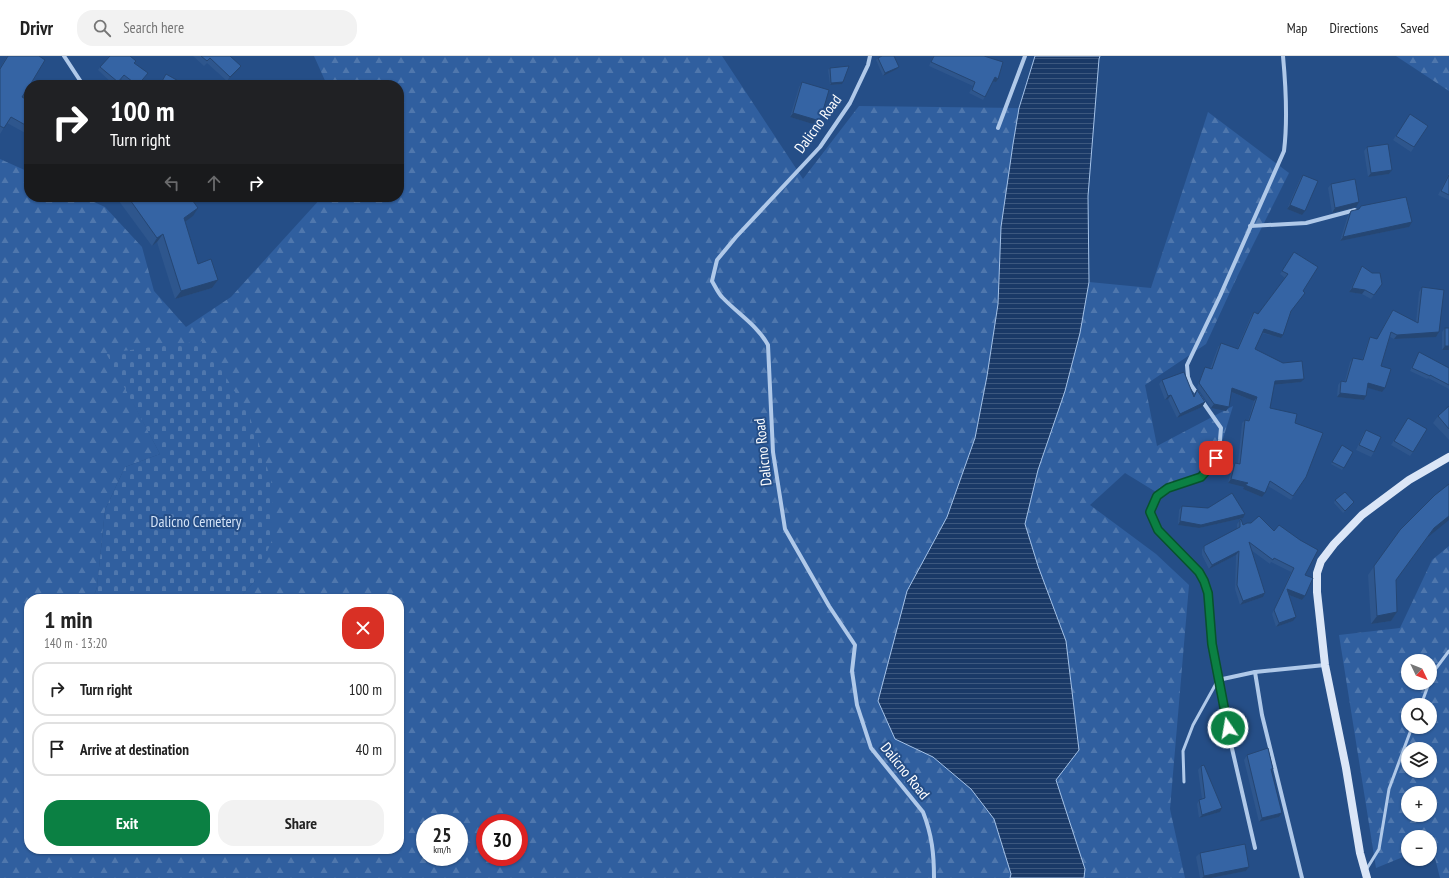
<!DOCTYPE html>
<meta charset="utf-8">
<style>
body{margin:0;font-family:"PT Sans Narrow",sans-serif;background:#f2f2f2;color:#222;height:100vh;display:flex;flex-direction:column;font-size:15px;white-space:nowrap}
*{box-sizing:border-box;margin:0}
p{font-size:13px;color:#767676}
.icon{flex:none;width:22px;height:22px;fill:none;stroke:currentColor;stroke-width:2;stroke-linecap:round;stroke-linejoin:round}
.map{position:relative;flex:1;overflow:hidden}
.sheet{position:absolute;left:24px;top:538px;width:380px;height:260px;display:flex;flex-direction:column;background:#fff;border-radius:16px;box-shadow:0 1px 3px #0004}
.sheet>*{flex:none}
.hud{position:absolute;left:24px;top:24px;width:380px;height:122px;border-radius:16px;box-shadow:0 1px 3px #0004;background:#202124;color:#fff;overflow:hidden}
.needle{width:26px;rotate:133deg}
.tools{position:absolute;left:1401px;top:598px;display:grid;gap:8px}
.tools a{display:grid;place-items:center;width:36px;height:36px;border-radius:50%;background:#fff;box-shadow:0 1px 3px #0004;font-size:20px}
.speed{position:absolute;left:416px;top:758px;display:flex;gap:8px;font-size:20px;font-weight:700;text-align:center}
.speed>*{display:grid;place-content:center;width:52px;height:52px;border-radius:50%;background:#fff;box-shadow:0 1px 3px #0004;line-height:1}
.speed small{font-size:10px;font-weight:400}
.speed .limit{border:6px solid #d22;background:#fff;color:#111}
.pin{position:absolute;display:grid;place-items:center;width:34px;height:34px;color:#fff;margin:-17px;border-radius:8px;box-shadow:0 2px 6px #0006}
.me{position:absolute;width:44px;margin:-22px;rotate:348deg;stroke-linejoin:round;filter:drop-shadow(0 0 3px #0008)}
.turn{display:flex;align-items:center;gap:14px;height:84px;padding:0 20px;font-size:18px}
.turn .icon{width:52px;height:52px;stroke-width:2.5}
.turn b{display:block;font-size:28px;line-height:34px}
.lanes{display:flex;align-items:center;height:38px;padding:0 20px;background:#0003;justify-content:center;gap:20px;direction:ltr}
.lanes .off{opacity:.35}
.round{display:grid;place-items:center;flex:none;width:42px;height:42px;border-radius:16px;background:#f2f2f2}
.summary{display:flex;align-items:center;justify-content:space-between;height:68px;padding:0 20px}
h1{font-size:24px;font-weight:700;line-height:30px}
.button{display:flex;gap:8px;margin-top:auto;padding:8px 20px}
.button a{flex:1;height:46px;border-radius:16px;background:#0b8043;color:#fff;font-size:16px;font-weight:700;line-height:46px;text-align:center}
.button a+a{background:#f2f2f2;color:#222}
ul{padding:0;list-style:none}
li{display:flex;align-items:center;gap:12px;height:54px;margin:0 8px 6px;padding:0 12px;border:2px solid #e0e0e0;border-radius:16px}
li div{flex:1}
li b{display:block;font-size:15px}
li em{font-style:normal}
header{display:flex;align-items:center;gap:24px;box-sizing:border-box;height:56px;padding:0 20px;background:#fff;border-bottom:1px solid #e0e0e0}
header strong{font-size:19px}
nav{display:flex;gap:22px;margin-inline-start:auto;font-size:14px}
.search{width:280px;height:36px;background:#f2f2f2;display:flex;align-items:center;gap:10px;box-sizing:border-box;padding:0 14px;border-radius:16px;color:#767676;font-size:15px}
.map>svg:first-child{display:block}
</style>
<header>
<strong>Drivr</strong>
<div class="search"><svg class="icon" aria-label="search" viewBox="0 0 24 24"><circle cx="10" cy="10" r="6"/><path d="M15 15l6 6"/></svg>Search here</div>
<nav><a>Map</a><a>Directions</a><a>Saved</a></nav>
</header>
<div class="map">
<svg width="1449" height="822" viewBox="0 0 1449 822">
<defs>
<pattern id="forest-firs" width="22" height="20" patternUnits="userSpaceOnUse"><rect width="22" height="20" fill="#305f9f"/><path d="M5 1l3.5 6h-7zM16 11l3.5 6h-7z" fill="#4f77ad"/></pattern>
<pattern id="cemetery-stones" width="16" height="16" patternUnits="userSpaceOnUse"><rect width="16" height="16" fill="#305f9f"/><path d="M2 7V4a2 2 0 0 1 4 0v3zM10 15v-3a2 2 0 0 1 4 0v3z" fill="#4f77ad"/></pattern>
<pattern id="water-rules" width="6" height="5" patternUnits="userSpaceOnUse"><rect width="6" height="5" fill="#1a3967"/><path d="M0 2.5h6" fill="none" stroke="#3c577e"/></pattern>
</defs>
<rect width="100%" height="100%" fill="#254e87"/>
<g fill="url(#forest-firs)" fill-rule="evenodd">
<path d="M314 0H722L803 123 859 50 1019 52 1001 171 998 248 987 320 975 382 947 461 895 683 933 701 971 733 994 763 1011 818 1010 822H0V103L29 116V141H83L105 151 142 191 154 235 186 271 231 241 322 141H399V29H327ZM107 297 255 525 238 543H399V793H29V543H93L97 531 105 454 125 411 160 398ZM425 767H459V801H425ZM485 767H519V801H485Z"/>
<polygon points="1396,0 1449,0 1449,35"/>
<polygon points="1208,56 1289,117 1237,221 1206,288 1145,329 1157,390 1233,350 1214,412 1156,436 1125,417 1090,449 1156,498 1189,529 1170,753 1185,822 1084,822 1085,813 1056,724 1079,694 1066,585 1038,510 1025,468 1038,414 1065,335 1080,277 1089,226 1151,232"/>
<path d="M1449 490V822H1440L1432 790H1430V781H1408V799L1376 812 1339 579 1400 572 1432 504ZM1408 605H1430V627H1408ZM1408 649H1430V671H1408ZM1408 693H1430V715H1408ZM1408 737H1430V759H1408Z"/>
</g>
<polygon fill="url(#cemetery-stones)" points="204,285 249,359 271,423 274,479 255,525 238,543 93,543 97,531 105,454 125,411 160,398 106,297"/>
<polygon fill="url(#water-rules)" stroke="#a5c3e9" points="1035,0 1100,0 1099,3 1088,140 1089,226 1080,277 1065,335 1038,414 1025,468 1038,510 1066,585 1079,694 1056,724 1085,813 1084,822 1010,822 1011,818 994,763 971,733 933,701 895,683 878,645 907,535 947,461 975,382 987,320 998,248 1001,171 1013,88 1019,52"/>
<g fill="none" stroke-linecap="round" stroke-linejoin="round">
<g stroke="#b0c9e9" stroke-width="3">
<polyline points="1430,626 1434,615 1449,595"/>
<polyline points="1421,649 1429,627"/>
<polyline points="1184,726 1183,695 1193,669 1218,624"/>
<polyline points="1366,814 1379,793 1389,733 1412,671"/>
</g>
<g stroke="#b0c9e9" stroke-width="4">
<polyline points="64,0 83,29"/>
<path d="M870 0 868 9 850 47 820 91 736 181 717 204 712 225C715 230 718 237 722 241 738 258 757 269 768 289L773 396 785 473 829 550 855 589 852 615 857 649 871 692 923 756C932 779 934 798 934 822"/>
<polyline points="998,72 1025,0"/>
<polyline points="1250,170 1306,167 1355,154"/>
<polyline points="1255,616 1262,659 1302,822"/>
<polyline points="1218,624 1255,616 1325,609"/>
<path d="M1255 792 1224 658 1212 588 1208 537 1204 525 1199 516 1158 474 1150 456 1157 440 1168 432 1201 421 1208 413 1217 401 1220 384 1221 372 1191 329 1188 321 1187 309 1220 240 1284 95C1288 63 1286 32 1283 0"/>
</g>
<polyline stroke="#dbe6f7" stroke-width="8" points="1367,822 1360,797 1346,712 1325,609 1317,536 1317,517 1321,505 1334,488 1362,459 1409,424 1449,401"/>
</g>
<g fill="#2e568d">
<polygon points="7,0 39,0 22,41 29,45 29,79 7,67 0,78 0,12"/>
<polygon points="193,0 230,0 238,14 227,25 207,7 204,10"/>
<polygon points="933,0 984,0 998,23 996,26 993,25 985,41 983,44 969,37 973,30 929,10"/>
<polygon points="878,2 899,11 897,13 883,20 876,4"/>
<polygon points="134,8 145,21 139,29 130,29 121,23 116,29 114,29 98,14 100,11"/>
<polygon points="830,12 842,28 830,29 828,14"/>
<polygon points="802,26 820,65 816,69 790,61 799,31"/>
<polygon points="1407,63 1428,70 1411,96 1393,84"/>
<polygon points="1367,91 1392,114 1389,118 1368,121 1364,95"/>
<polygon points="1449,117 1449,144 1438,139"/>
<polygon points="1303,119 1302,159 1287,153 1300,123"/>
<polygon points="1331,128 1356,151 1332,157 1328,132"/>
<polygon points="116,141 190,141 193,160 185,165 198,208 218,224 212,232 175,243 157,186 152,190"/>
<polygon points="1351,155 1409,171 1340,185 1348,159"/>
<polygon points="1294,196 1303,235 1291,256 1281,282 1262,277 1255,293 1301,326 1274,329 1270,352 1295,367 1306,421 1291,444 1268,430 1262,441 1243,433 1244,431 1228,427 1232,410 1235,407 1238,407 1242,367 1245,364 1248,365 1254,345 1231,336 1229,351 1226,355 1211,352 1197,331 1203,315 1205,311 1210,313 1218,291 1221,287 1237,293 1251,260 1254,256 1258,258 1285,222 1280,218"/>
<polygon points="1362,210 1382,228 1371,243 1362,238 1349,236 1359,215"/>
<polygon points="1422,231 1439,276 1436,281 1394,283 1390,281 1381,310 1382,336 1367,331 1366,340 1364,344 1337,341 1338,329 1341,325 1345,325 1350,306 1353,302 1362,304 1368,285 1370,281 1377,283 1390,258 1393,254 1416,266 1419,236"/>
<polygon points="1445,272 1449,272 1449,294 1442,294 1442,276"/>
<polygon points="1419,296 1449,312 1449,333 1428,322 1427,323 1410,315 1417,300"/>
<polygon points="1162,324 1193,339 1197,334 1205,346 1202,351 1177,362 1168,343 1165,344 1159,328"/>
<polygon points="1449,350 1449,384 1433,367 1438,360"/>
<polygon points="1408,362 1413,396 1410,400 1391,389"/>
<polygon points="1366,374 1374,396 1371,401 1356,394 1363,378"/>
<polygon points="1342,389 1353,396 1342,414 1331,408"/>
<polygon points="1335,444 1354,446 1343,457 1334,447"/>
<polygon points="1182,450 1243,462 1199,472 1178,469 1179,454"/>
<polygon points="1240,464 1243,469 1305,519 1305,540 1302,544 1289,539 1293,565 1276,571 1272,558 1291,516 1271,506 1270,508 1251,494 1265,537 1263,541 1240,549 1235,533 1236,499 1209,513 1202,499 1202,494 1204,490 1237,473 1237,468"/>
<polygon points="1400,474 1428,481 1396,524 1397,556 1391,565 1371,568 1368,519"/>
<polygon points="1247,699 1273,713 1271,715 1282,757 1279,761 1259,766 1244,704"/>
<polygon points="1201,710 1222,752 1220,756 1199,762 1197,748 1199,744 1202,743 1198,714"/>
<polygon points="1200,797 1249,811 1246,815 1211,822 1200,822 1196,801"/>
</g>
<g fill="#254673">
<polygon points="241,10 238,14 227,25 230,21"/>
<polygon points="899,11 897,13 883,20 885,17"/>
<polygon points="995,21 998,23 996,26 992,25"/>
<polygon points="843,26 842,28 830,29 831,27"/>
<polygon points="793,57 820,65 816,69 790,61"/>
<polygon points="1392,114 1389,118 1368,121 1371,117"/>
<polygon points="1359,146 1356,151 1332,157 1335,152"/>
<polygon points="1290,149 1305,155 1302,159 1287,153"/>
<polygon points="198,152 193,160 179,170 184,162"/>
<polygon points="1412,166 1409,171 1340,185 1343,181"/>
<polygon points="163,178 157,186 152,190 157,182"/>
<polygon points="218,224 212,232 175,243 181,235"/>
<polygon points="1352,232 1365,234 1362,238 1349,236"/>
<polygon points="1264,273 1283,279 1281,282 1261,276"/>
<polygon points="1439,276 1436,281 1394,283 1397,279"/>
<polygon points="1445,290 1449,290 1449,294 1442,294"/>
<polygon points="1304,323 1301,326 1272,329 1275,325"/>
<polygon points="1368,327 1385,332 1382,336 1365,331"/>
<polygon points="1232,332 1257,341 1254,345 1229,335"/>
<polygon points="1340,337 1366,340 1364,344 1337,341"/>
<polygon points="1171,339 1168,343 1165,344 1168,340"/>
<polygon points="1205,346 1202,351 1177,362 1180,358"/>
<polygon points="1214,348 1229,351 1226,355 1211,352"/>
<polygon points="1231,423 1248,427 1265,437 1262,441 1243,433 1244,431 1228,427"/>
<polygon points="1245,458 1243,462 1199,472 1178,469 1180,465"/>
<polygon points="1449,460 1449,464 1428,481 1434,472"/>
<polygon points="1239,495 1236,499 1209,513 1212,509"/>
<polygon points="1287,533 1305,540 1302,544 1284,537"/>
<polygon points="1265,537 1263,541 1240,549 1243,545"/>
<polygon points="1397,556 1391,565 1371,568 1377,560"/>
<polygon points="1296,561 1293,565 1276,571 1279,567"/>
<polygon points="1222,752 1220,756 1199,762 1202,759"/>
<polygon points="1282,757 1279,761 1259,766 1262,762"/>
<polygon points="1249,811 1246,815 1211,822 1202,822 1204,820"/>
</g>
<g fill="#3564a4" stroke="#254673">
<polygon points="8,0 39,0 45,4 30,29 29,29 29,30 22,41 29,45 29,71 11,61 4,72 0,70 0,13"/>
<polygon points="110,0 130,0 136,5 134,7 148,17 138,29 137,29 124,19 118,26 100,11"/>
<polygon points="201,0 230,0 241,10 230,21 210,2 207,5"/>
<polygon points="882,0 894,0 899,11 885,17 878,2"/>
<polygon points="934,0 984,0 1003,6 998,23 995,21 985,41 972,34 975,26 931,6"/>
<polygon points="849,10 843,26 831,27 830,12"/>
<polygon points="166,18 182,27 180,29 160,29"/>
<polygon points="802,26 829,34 820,65 793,57"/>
<polygon points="1410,58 1428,70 1414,91 1396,80"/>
<polygon points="1388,88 1392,114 1371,117 1367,91"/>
<polygon points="1303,119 1318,125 1305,155 1290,149"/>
<polygon points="1449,119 1449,139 1441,135"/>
<polygon points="1355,123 1359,146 1335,152 1331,128"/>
<polygon points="128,141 190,141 198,152 184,162 198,208 211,203 218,224 181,235 163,178 157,182"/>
<polygon points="1406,141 1412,166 1343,181 1351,155 1359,153 1361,150"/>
<polygon points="1294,196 1318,211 1303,235 1305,237 1291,255 1283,279 1264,273 1255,293 1283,307 1302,305 1304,323 1275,325 1270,352 1297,358 1295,367 1323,377 1306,421 1293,440 1270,425 1265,437 1245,429 1248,427 1231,423 1235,407 1240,408 1245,364 1249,365 1257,341 1232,332 1229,351 1214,348 1199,327 1205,311 1212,313 1221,287 1238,293 1254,256 1258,258 1288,218 1282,215"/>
<polygon points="1362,210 1372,217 1380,217 1382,228 1374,239 1365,234 1352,232"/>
<polygon points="1422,231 1444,234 1439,276 1397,279 1391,276 1381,310 1391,313 1385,332 1368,327 1366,340 1340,337 1341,325 1346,326 1353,302 1363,304 1370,281 1377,283 1393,254 1418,267"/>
<rect x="1445" y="272" width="4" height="18"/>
<polygon points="1419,296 1449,312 1449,329 1430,319 1430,320 1412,312"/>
<polygon points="1184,316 1194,341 1197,334 1205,346 1180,358 1171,339 1168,340 1162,324"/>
<polygon points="1449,350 1449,373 1438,360"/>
<polygon points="1408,362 1427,373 1413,396 1394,385"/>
<polygon points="1366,374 1381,381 1374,396 1359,389"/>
<polygon points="1342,389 1353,396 1344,412 1332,406"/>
<polygon points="1449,428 1449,460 1434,472 1396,524 1397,556 1377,560 1374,510 1400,474 1435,439"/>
<polygon points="1345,436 1354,446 1345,455 1335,444"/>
<polygon points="1232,437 1245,458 1201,469 1180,465 1182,450 1208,452"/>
<polygon points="1259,460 1274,475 1279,469 1300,484 1318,494 1305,519 1313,522 1305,540 1287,533 1296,561 1279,567 1274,554 1294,512 1274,502 1273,504 1249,486 1265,537 1243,545 1237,529 1239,495 1212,509 1204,495 1204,490 1240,471 1240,464 1241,463 1243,469 1247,467 1251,467"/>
<polygon points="1268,692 1273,713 1271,713 1282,757 1262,762 1247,699"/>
<polygon points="1204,709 1222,752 1202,759 1199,744 1205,742 1201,710"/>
<polygon points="1245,788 1249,811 1204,820 1200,797"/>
</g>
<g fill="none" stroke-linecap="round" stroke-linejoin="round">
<g stroke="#07532c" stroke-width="10">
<polyline id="route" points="1216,402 1208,413 1201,421 1168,432 1157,440 1150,456 1158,474 1199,516 1204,525 1208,537 1212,588 1228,672"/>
</g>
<use href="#route" stroke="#0b8043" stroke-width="7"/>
</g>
<g text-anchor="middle" stroke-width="4" stroke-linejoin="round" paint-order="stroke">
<g font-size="15" fill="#fff" stroke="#254e87">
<text transform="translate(818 68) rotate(-54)" y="5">Dalicno Road</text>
<text transform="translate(763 396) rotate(-96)" y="5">Dalicno Road</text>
<text transform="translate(905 715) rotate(51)" y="5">Dalicno Road</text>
</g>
<g font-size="15" fill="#d4e3f7" stroke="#254e87">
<text x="196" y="471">Dalicno Cemetery</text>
</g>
</g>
</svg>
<div class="tools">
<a><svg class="needle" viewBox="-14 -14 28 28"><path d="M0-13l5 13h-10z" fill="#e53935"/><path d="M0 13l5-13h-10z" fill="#767676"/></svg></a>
<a><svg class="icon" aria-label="search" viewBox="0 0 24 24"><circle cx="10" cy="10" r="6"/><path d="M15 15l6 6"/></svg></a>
<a><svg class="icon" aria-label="layers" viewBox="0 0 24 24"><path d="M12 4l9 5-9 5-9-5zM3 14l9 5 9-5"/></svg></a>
<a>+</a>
<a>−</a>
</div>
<div class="speed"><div>25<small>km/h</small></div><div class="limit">30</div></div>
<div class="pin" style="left:1216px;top:402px;background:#d93025"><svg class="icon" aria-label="arrive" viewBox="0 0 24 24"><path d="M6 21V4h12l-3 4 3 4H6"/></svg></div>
<svg class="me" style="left:1228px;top:672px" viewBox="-20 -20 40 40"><circle r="17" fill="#0b8043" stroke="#fff" stroke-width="3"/><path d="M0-11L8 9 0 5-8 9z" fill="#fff"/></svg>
<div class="hud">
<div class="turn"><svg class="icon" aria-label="right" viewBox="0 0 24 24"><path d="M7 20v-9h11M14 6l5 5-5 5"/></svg><div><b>100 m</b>Turn right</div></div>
<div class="lanes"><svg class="icon off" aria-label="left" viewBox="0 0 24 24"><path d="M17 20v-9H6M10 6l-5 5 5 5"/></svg><svg class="icon off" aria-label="ahead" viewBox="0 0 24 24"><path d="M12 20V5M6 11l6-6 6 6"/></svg><svg class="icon" aria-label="right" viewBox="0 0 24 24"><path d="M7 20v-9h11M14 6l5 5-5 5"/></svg></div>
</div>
<section class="sheet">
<div class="summary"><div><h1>1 min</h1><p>140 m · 13:20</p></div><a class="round" style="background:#d93025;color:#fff"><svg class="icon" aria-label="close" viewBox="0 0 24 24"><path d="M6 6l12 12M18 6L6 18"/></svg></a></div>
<ul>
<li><svg class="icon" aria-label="right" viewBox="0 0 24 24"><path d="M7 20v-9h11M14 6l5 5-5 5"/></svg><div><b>Turn right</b></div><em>100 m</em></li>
<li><svg class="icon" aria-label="arrive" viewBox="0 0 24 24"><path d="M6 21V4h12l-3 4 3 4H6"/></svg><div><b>Arrive at destination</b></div><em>40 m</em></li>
</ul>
<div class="button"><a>Exit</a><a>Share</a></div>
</section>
</div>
